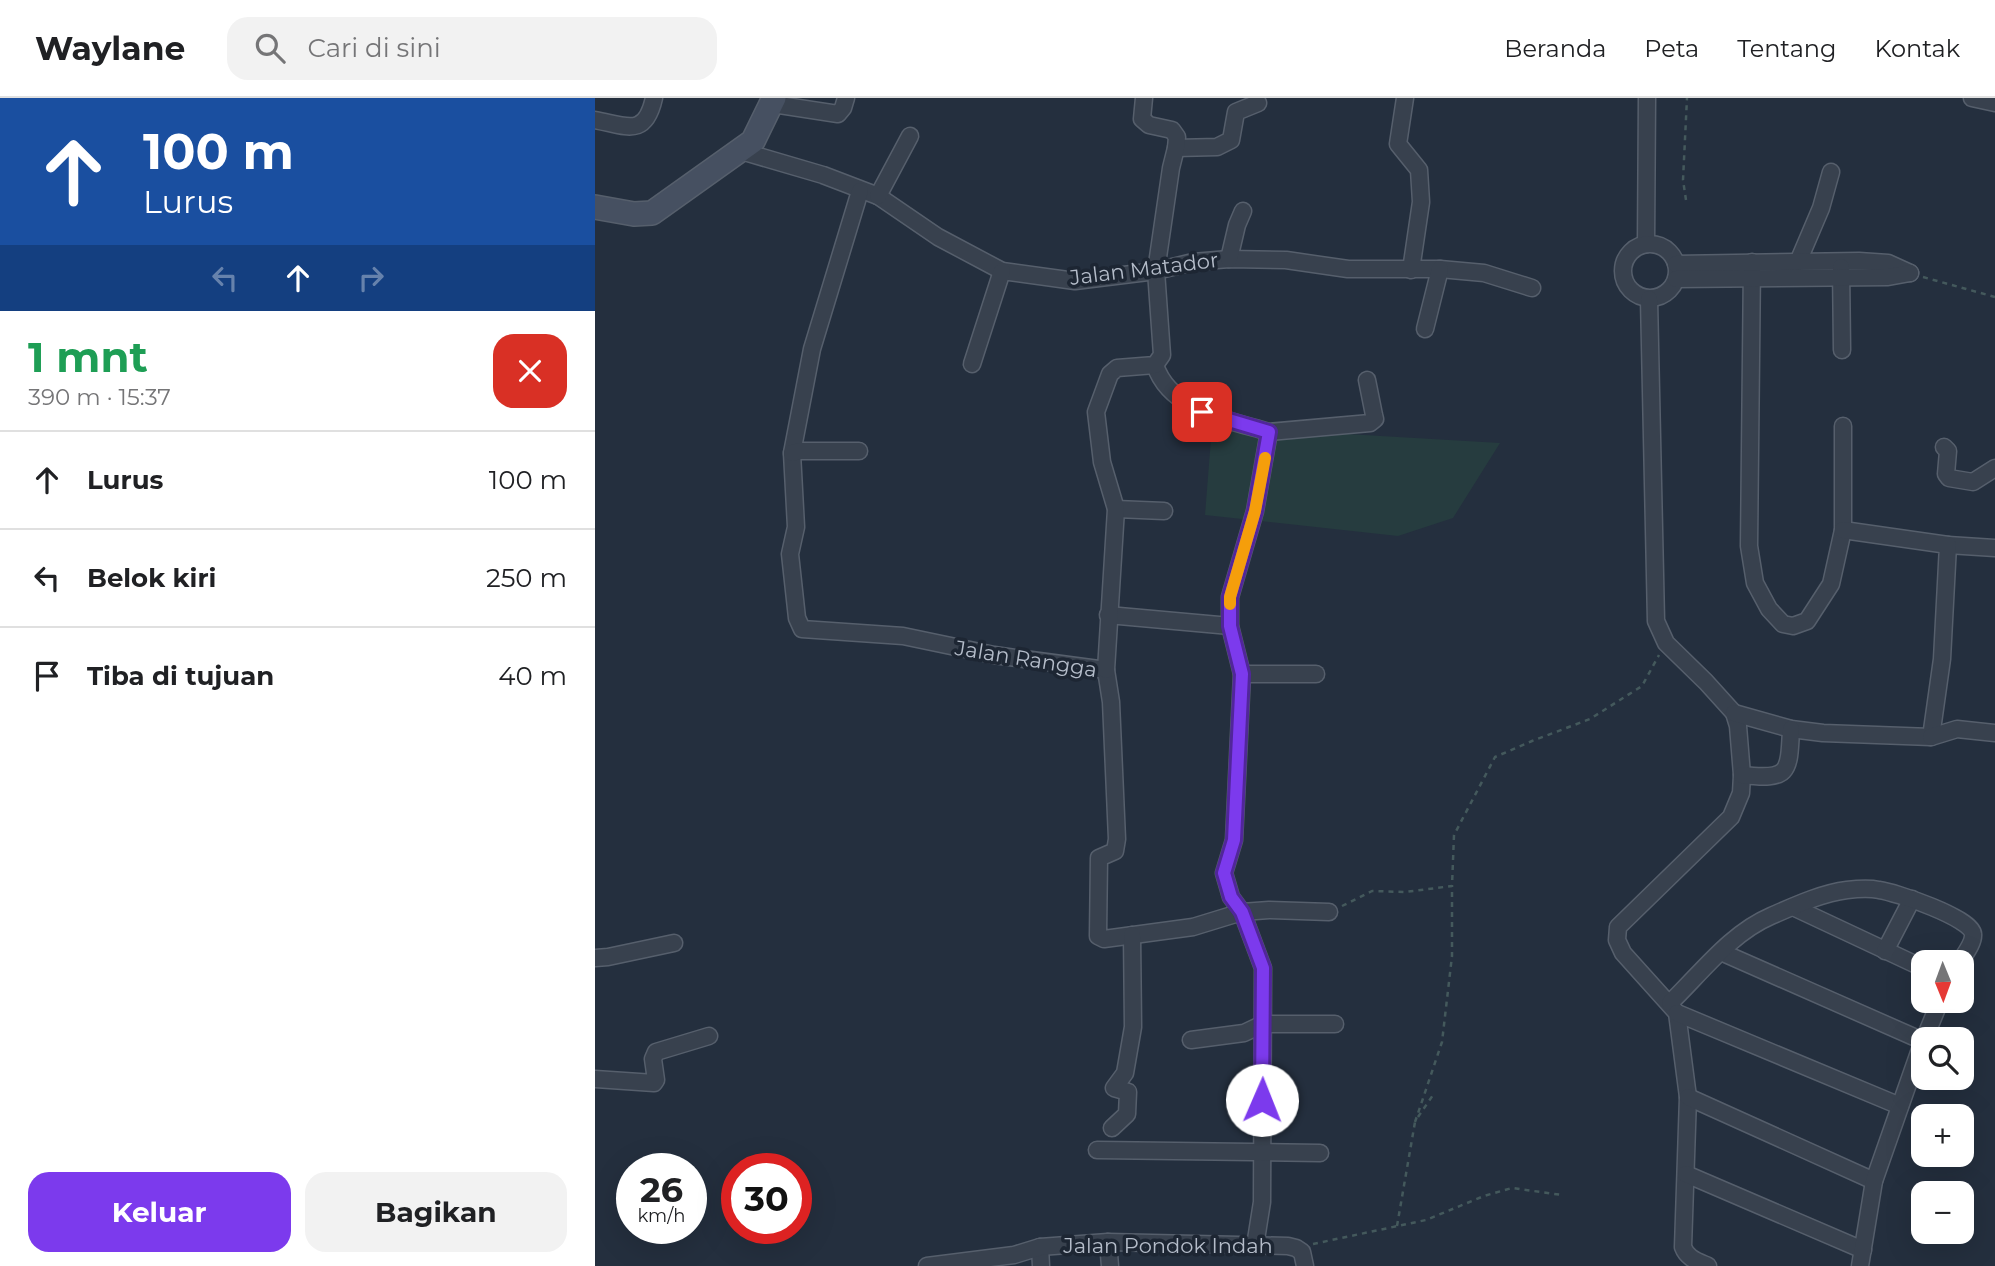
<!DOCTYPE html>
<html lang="id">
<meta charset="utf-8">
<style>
body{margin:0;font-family:Montserrat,sans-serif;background:#f2f2f2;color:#202124;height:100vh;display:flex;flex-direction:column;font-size:26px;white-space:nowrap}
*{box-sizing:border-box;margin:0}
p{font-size:23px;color:#757577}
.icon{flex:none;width:38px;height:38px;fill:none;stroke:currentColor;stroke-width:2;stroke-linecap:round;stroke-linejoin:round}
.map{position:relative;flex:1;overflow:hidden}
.details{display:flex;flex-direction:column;background:#fff;width:595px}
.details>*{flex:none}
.hud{background:#1a4fa0;color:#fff;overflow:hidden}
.needle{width:46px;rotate:179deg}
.buttons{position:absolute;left:1316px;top:852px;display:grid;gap:14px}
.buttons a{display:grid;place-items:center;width:63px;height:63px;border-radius:14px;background:#fff;box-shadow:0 7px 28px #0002;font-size:35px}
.speed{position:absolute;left:21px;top:1055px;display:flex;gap:14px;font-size:35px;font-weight:700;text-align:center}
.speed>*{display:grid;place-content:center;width:91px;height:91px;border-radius:50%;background:#fff;box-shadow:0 7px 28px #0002;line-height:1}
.speed small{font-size:18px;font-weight:400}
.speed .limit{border:10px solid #d22;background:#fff;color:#111}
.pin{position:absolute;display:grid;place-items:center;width:60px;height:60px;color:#fff;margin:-30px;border-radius:14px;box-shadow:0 4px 10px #0006}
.me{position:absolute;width:77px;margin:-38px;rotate:1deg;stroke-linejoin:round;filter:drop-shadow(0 0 5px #0008)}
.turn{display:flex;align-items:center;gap:24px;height:147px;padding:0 28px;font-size:32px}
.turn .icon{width:91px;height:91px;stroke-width:2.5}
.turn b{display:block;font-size:49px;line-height:60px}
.lanes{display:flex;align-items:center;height:66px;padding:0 28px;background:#0003;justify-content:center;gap:35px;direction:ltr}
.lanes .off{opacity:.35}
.round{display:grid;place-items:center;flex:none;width:74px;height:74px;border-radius:21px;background:#f2f2f2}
.overview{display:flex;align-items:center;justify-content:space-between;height:119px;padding:0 28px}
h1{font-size:42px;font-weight:700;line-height:52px;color:#1e9e55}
.cta{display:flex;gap:14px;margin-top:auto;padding:14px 28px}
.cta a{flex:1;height:80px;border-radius:21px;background:#7c3aed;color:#fff;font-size:28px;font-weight:700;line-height:80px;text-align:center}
.cta a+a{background:#f2f2f2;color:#202124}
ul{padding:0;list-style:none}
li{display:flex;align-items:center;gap:21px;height:98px;padding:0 28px;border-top:2px solid #e0e0e0}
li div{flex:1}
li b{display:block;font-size:26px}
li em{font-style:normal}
header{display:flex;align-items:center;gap:42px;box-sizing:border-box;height:98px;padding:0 35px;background:#fff;border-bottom:2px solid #e0e0e0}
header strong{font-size:33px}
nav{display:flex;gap:38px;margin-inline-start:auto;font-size:24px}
.search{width:490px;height:63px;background:#f2f2f2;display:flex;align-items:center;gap:18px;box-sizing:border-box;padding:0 24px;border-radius:21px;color:#757577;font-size:26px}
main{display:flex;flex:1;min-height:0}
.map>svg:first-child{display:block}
</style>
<header>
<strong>Waylane</strong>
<div class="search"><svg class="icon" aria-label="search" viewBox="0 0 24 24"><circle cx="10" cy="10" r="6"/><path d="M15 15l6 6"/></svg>Cari di sini</div>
<nav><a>Beranda</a><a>Peta</a><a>Tentang</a><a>Kontak</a></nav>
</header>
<main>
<section class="details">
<div class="hud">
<div class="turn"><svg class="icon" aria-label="ahead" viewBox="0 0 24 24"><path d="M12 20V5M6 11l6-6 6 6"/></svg><div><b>100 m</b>Lurus</div></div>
<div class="lanes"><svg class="icon off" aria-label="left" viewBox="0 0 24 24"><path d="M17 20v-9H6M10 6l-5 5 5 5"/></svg><svg class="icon" aria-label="ahead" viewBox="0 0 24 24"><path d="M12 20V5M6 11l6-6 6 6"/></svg><svg class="icon off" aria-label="right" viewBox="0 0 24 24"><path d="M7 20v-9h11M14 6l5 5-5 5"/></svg></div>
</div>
<div class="overview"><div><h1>1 mnt</h1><p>390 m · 15:37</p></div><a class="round" style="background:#d93025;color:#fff"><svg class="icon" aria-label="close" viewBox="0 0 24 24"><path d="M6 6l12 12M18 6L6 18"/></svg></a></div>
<ul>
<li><svg class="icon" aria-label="ahead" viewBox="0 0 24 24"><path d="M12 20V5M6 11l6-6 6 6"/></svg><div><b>Lurus</b></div><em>100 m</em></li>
<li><svg class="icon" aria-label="left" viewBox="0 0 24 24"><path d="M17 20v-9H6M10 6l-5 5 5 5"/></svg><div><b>Belok kiri</b></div><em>250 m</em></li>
<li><svg class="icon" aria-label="arrive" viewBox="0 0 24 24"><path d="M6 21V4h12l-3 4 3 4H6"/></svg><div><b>Tiba di tujuan</b></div><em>40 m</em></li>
</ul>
<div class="cta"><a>Keluar</a><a>Bagikan</a></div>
</section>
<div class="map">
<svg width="1400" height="1168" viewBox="0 0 1400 1168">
<rect width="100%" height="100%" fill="#242f3e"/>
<polygon fill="#263c3f" points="617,328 905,345 858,420 803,438 610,417"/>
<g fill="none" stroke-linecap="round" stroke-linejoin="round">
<g stroke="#565f6c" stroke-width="19">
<g id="street">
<polyline points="810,0 803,46 824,72 826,104 816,172"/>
<polyline points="1377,0 1400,5"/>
<polyline points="178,6 243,16 248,10 251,0"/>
<path d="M0 22C32 28 50 40 59 0"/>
<polyline points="581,50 622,49 636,42 641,14 663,5"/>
<polyline points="146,53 228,77 283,98 343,139 407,173 480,183 561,173 598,164 634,161 691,162 753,171 845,171 889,175 937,190"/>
<polyline points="265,93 217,251 197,355 201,429 195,456 202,520 207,531 308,538 399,557 511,572 516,604 522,741 520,753 504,760 503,838 509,841 598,829 647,814 668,870 667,1104 660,1148"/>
<polyline points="283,98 315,38"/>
<polyline points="1051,146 1052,0"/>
<circle cx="1055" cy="173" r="27"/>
<polyline points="634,161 642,127 648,113"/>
<polyline points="1157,164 1154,448 1160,485 1174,511 1188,526 1198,528 1212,523 1236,486 1248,432 1248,328"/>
<polyline points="1203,164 1226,110 1236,74"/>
<polyline points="1081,166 1264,163 1293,165 1315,175"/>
<polyline points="1246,169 1247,252"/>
<polyline points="1081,181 1293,179 1315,175"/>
<path d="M1054 201 1061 523 1071 545 1111 584 1139 615 1143 628 1147 677 1146 695 1136 719 1023 829 1022 842 1028 855 1082 915 1093 999 1088 1149C1092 1160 1102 1163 1113 1168"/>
<polyline points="830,231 845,171"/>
<polyline points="377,266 407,173"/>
<path d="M560 267C575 313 634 322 674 334L660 413 635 499V528L647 576 639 742 629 775 636 799 647 814 674 812 734 814"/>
<polyline points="674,334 775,325 780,321 779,317 772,282"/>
<polyline points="1349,349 1353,353 1351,376 1354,380 1378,384 1400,370"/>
<polyline points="197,355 205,353 264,353"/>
<polyline points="521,411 569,413"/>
<polyline points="1353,447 1400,450"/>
<polyline points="513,517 635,528"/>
<polyline points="511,572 521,411 507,364 501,314 515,276 522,270 560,267 567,257 561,173 576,70 581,50 582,39 577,32 554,27 547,21 549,0"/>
<polyline points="647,576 721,576"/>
<polyline points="1139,615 1196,631 1228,635 1336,639 1347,561 1353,447 1248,432"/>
<polyline points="1336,639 1362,631 1400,635"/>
<path d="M1147 677C1194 682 1194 676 1196 631"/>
<polyline points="1198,809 1328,870"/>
<polyline points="1290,853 1317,801"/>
<polyline points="1126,854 1328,943"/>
<polyline points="0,860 13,859 79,845"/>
<path d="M1075 905C1106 875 1136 835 1176 818 1199 808 1227 795 1252 792 1261 791 1274 790 1284 792 1300 794 1377 820 1378 836 1379 845 1369 857 1365 864"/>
<polyline points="1082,915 1305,1008"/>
<polyline points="596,942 649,935 668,926 740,926"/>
<polyline points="1329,942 1345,903"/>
<polyline points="0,981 59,985 61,982 58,961 61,954 114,938"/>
<polyline points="1093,999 1279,1083"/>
<polyline points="517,1030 532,1016 533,994 519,990 530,975 538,929 537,837"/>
<polyline points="502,1052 725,1055"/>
<polyline points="1091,1076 1268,1152"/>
<polyline points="513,1144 515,1168"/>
<polyline points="445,1149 446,1168"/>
<polyline points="332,1168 419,1157 445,1149 513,1144 693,1148 701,1150 707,1154 710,1168"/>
<polyline points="1265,1168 1279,1083 1328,943"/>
</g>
</g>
<g stroke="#565f6c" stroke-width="26">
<polyline id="secondary" points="0,109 39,116 57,115 158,43 179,0"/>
</g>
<g stroke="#44595c" stroke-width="2.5" stroke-dasharray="5 5" stroke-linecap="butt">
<polyline points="1091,102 1088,82 1092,0"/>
<polyline points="1328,179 1400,199"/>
<polyline points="747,808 777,793 810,794 857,788 859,737 900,659 937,643 995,621 1047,588 1064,557"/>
<polyline points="823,1019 838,997"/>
<polyline points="820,1024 847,944 857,858 857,788"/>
<polyline points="802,1128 820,1024"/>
<polyline points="718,1146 831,1122 889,1098 917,1090 967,1097"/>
</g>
<use href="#street" stroke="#38414e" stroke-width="16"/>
<use href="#secondary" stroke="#465061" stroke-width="23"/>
</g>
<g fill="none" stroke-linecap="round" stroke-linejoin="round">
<g stroke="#51269a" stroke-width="18">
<polyline id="route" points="607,314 674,334 660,413 635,499 635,528 647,576 639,742 629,775 636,799 647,814 668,870 667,1002"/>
</g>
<use href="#route" stroke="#7c3aed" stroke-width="12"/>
<polyline stroke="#f59e0b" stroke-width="12" points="635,506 635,499 660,413 670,360"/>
</g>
<g text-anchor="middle" stroke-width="7" stroke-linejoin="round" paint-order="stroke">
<g font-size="21" fill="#b4bcc9" stroke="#1d2633">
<text transform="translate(549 171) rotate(-7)" y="7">Jalan Matador</text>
<text transform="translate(431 561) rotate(9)" y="7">Jalan Rangga</text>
<text x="573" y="1155">Jalan Pondok Indah</text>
</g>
</g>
</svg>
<div class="buttons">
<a><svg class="needle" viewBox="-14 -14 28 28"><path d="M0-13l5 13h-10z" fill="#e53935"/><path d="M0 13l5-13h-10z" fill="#757577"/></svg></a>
<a><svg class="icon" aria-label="search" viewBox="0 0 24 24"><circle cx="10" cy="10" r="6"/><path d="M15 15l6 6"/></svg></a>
<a>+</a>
<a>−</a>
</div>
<div class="speed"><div>26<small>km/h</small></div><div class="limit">30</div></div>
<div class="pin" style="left:607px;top:314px;background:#d93025"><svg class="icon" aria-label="arrive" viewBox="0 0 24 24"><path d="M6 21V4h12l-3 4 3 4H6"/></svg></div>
<svg class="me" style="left:667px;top:1002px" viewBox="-20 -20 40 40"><circle r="19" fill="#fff"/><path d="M0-13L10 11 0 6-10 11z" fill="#7c3aed"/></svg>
</div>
</main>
